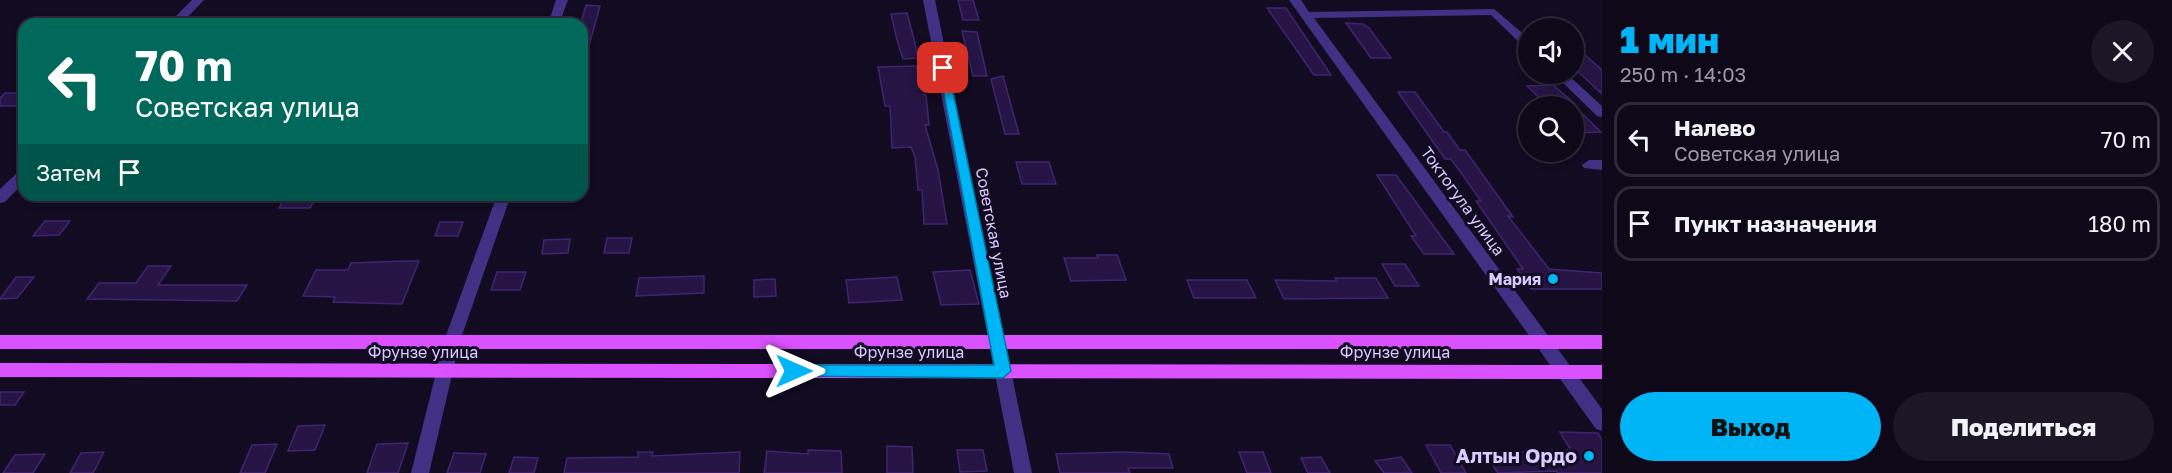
<!DOCTYPE html>
<html lang="ru">
<meta charset="utf-8">
<style>
body{margin:0;font-family:"Golos Text",sans-serif;background:#1c1626;color:#f1f3f6;height:100vh;display:flex;flex-direction:column;font-size:22px;white-space:nowrap}
*{box-sizing:border-box;margin:0}
p{font-size:20px;color:#9b9aa2}
.icon{flex:none;width:33px;height:33px;fill:none;stroke:currentColor;stroke-width:2;stroke-linecap:round;stroke-linejoin:round}
.map{position:relative;flex:1;overflow:hidden}
.drawer{display:flex;flex-direction:column;background:#0e0819;width:570px}
.drawer>*{flex:none}
.hud{position:absolute;left:18px;top:18px;width:570px;height:183px;border-radius:18px;box-shadow:0 3px 9px #0003,0 0 0 2px #2e2938;background:#00695c;color:#fff;overflow:hidden}
.tools{position:absolute;left:1518px;top:18px;display:grid;gap:12px}
.tools a{display:grid;place-items:center;width:66px;height:66px;border-radius:50%;background:#0e0819;box-shadow:0 3px 9px #0003,0 0 0 2px #2e2938;font-size:30px}
.pin{position:absolute;display:grid;place-items:center;width:51px;height:51px;color:#fff;margin:-26px;border-radius:12px;box-shadow:0 3px 9px #0006}
.me{position:absolute;width:66px;margin:-33px;rotate:90deg;stroke-linejoin:round;filter:drop-shadow(0 0 4px #0008)}
.turn{display:flex;align-items:center;gap:21px;height:126px;padding:0 18px;font-size:27px}
.turn .icon{width:78px;height:78px;stroke-width:2.5}
.turn b{display:block;font-size:42px;line-height:51px}
.then{display:flex;align-items:center;height:57px;padding:0 18px;background:#0003;gap:12px;font-size:22px}
.round{display:grid;place-items:center;flex:none;width:63px;height:63px;border-radius:32px;background:#1c1626}
.head{display:flex;align-items:center;justify-content:space-between;height:102px;padding:0 18px}
h1{font-size:36px;font-weight:800;line-height:45px;color:#00b5f5}
.cta{display:flex;gap:12px;margin-top:auto;padding:12px 18px}
.cta a{flex:1;height:69px;border-radius:36px;background:#00b5f5;color:#111;font-size:24px;font-weight:800;line-height:69px;text-align:center}
.cta a+a{background:#1c1626;color:#f1f3f6}
ul{padding:0;list-style:none}
li{display:flex;align-items:center;gap:18px;height:75px;margin:0 12px 9px;padding:0 6px;border:3px solid #2e2938;border-radius:18px}
li div{flex:1}
li b{display:block;font-size:22px}
li em{font-style:normal}
main{display:flex;flex:1;min-height:0}
.map>svg:first-child{display:block}
</style>
<main>
<div class="map">
<svg width="1602" height="473" viewBox="0 0 1602 473">
<rect width="100%" height="100%" fill="#120b21"/>
<g fill="#261544" stroke="#402472" stroke-width="1.5">
<polygon points="958,0 973,0 979,20 963,20"/>
<polygon points="586,5 600,6 586,56 582,55 582,19"/>
<polygon points="1267,8 1286,8 1331,75 1314,75"/>
<polygon points="907,13 914,39 918,58 903,59 897,40 891,14"/>
<polygon points="1346,23 1363,24 1369,28 1391,58 1371,58"/>
<polygon points="962,31 977,32 987,76 973,76"/>
<polygon points="1574,45 1602,70 1602,94 1574,68"/>
<polygon points="916,66 924,95 926,95 929,125 925,125 938,170 947,224 924,224 922,190 918,190 915,157 911,147 892,148 890,106 885,106 878,67"/>
<polygon points="1003,76 1019,134 1005,134 991,79"/>
<polygon points="1553,85 1575,104 1548,106 1527,86"/>
<polygon points="1398,92 1415,92 1444,132 1447,132 1460,150 1465,150 1513,217 1508,216 1549,269 1602,273 1602,289 1531,289 1517,269 1523,269 1476,201 1481,201 1451,159 1445,159"/>
<polygon points="5,93 24,93 24,106 0,106 0,98"/>
<polygon points="1574,106 1601,132 1574,133"/>
<polygon points="1016,162 1049,162 1056,184 1022,184"/>
<polygon points="1377,175 1396,175 1454,254 1424,254 1411,236 1416,236"/>
<polygon points="286,195 317,195 310,208 279,208"/>
<polygon points="45,221 70,221 59,235 33,236"/>
<polygon points="440,222 463,222 458,236 435,236"/>
<polygon points="607,238 632,238 629,253 604,253"/>
<polygon points="570,239 568,253 542,254 544,240"/>
<polygon points="1097,255 1117,255 1126,280 1071,281 1064,258 1098,258"/>
<polygon points="404,261 419,261 402,304 333,302 335,297 303,296 316,270 348,270 351,263"/>
<polygon points="1382,264 1405,264 1419,286 1395,286"/>
<polygon points="148,266 171,266 158,285 247,285 237,301 87,299 99,283 136,283"/>
<polygon points="970,270 979,304 941,305 933,272"/>
<polygon points="497,272 526,272 520,290 491,290"/>
<polygon points="704,276 704,293 636,296 639,278"/>
<polygon points="16,277 34,277 17,298 0,299"/>
<polygon points="897,277 902,300 849,303 846,280"/>
<polygon points="1335,278 1376,278 1388,298 1284,299 1275,280 1337,281"/>
<polygon points="775,279 776,296 754,297 754,280"/>
<polygon points="1187,280 1247,280 1256,298 1194,298"/>
<polygon points="0,392 24,392 15,405 0,405"/>
<polygon points="325,425 315,450 288,451 298,426"/>
<polygon points="1560,432 1598,433 1602,440 1602,473 1558,473 1556,471 1498,473 1486,456 1543,450 1571,450"/>
<polygon points="408,443 398,473 367,473 377,444"/>
<polygon points="277,444 265,473 240,473 252,445"/>
<polygon points="1426,445 1450,445 1466,473 1441,473"/>
<polygon points="887,446 912,447 913,473 887,473"/>
<polygon points="808,450 841,451 842,473 764,473 767,451 808,454"/>
<polygon points="957,450 983,450 987,471 960,472"/>
<polygon points="104,452 93,473 70,473 81,453"/>
<polygon points="638,452 653,452 652,456 740,452 739,473 564,473 567,458 638,457"/>
<polygon points="1123,452 1169,454 1173,468 1128,468 1130,473 1060,473 1056,454"/>
<polygon points="1239,452 1263,452 1271,473 1247,473"/>
<polygon points="454,453 486,454 480,473 447,473"/>
<polygon points="45,454 33,473 3,473 15,455"/>
<polygon points="514,457 538,458 534,473 509,473"/>
<polygon points="1321,457 1330,473 1308,473 1301,458"/>
<polygon points="1401,457 1412,473 1384,473 1375,461"/>
</g>
<g fill="none" stroke-linecap="round" stroke-linejoin="round">
<g fill="#413185" fill-rule="evenodd">
<polygon points="192,0 204,0 181,24 168,24"/>
<polygon points="556,0 568,0 559,24 368,24 384,17 550,18"/>
<polygon points="923,0 935,0 1032,473 1014,473"/>
<polygon points="1289,0 1301,0 1309,12 1494,9 1528,38 1528,47 1524,47 1491,15 1314,18 1602,409 1602,431 1596,429"/>
<polygon points="1554,74 1567,74 1602,106 1602,117 1597,116"/>
<polygon points="1589,160 1602,160 1602,170 1584,168 1582,165"/>
<polygon points="24,169 24,182 5,202 0,203 0,189 19,171"/>
<polygon points="497,195 511,195 460,341 429,473 411,473 444,341"/>
</g>
<g fill="#da51ff" fill-rule="evenodd">
<rect x="0" y="335" width="1602" height="14"/>
<polygon points="0,363 1602,365 1602,379 0,377"/>
</g>
</g>
<polygon fill="#00b5f5" stroke="#00769f" stroke-width="1.5" points="939,66 948,68 1011,371 1003,378 788,376 786,371 788,367 794,365 994,365"/>
<g fill="#00b5f5" stroke="#120b21" stroke-width="2">
<circle cx="1553" cy="279" r="6"/>
<circle cx="1589" cy="456" r="6"/>
</g>
<g text-anchor="middle" stroke-width="6" stroke-linejoin="round" paint-order="stroke">
<g font-size="16" fill="#d9caff" stroke="#120b21">
<text transform="translate(1463 201) rotate(54)" y="6">Токтогула улица</text>
<text transform="translate(994 233) rotate(79)" y="6">Советская улица</text>
<text x="423" y="358">Фрунзе улица</text>
<text x="909" y="358">Фрунзе улица</text>
<text x="1395" y="358">Фрунзе улица</text>
</g>
<g font-size="16" font-weight="bold" fill="#d9caff" stroke="#120b21" text-anchor="end">
<text x="1541" y="285">Мария</text>
</g>
<g font-size="20" font-weight="bold" fill="#d9caff" stroke="#120b21" text-anchor="end">
<text x="1577" y="463">Алтын Ордо</text>
</g>
</g>
</svg>
<div class="tools">
<a><svg class="icon" aria-label="sound" viewBox="0 0 24 24"><path d="M4 9h4l5-4v14l-5-4H4zM17 9q2 3 0 6"/></svg></a>
<a><svg class="icon" aria-label="search" viewBox="0 0 24 24"><circle cx="10" cy="10" r="6"/><path d="M15 15l6 6"/></svg></a>
</div>
<div class="pin" style="left:943px;top:68px;background:#d93025"><svg class="icon" aria-label="arrive" viewBox="0 0 24 24"><path d="M6 21V4h12l-3 4 3 4H6"/></svg></div>
<svg class="me" style="left:794px;top:371px" viewBox="-20 -20 40 40"><path d="M0-17L14 15 0 8-14 15z" fill="#00b5f5" stroke="#fff" stroke-width="4"/></svg>
<div class="hud">
<div class="turn"><svg class="icon" aria-label="left" viewBox="0 0 24 24"><path d="M17 20v-9H6M10 6l-5 5 5 5"/></svg><div><b>70 m</b>Советская улица</div></div>
<div class="then">Затем<svg class="icon" aria-label="arrive" viewBox="0 0 24 24"><path d="M6 21V4h12l-3 4 3 4H6"/></svg></div>
</div>
</div>
<section class="drawer">
<div class="head"><div><h1>1 мин</h1><p>250 m · 14:03</p></div><a class="round"><svg class="icon" aria-label="close" viewBox="0 0 24 24"><path d="M6 6l12 12M18 6L6 18"/></svg></a></div>
<ul>
<li><svg class="icon" aria-label="left" viewBox="0 0 24 24"><path d="M17 20v-9H6M10 6l-5 5 5 5"/></svg><div><b>Налево</b><p>Советская улица</p></div><em>70 m</em></li>
<li><svg class="icon" aria-label="arrive" viewBox="0 0 24 24"><path d="M6 21V4h12l-3 4 3 4H6"/></svg><div><b>Пункт назначения</b></div><em>180 m</em></li>
</ul>
<div class="cta"><a>Выход</a><a>Поделиться</a></div>
</section>
</main>
